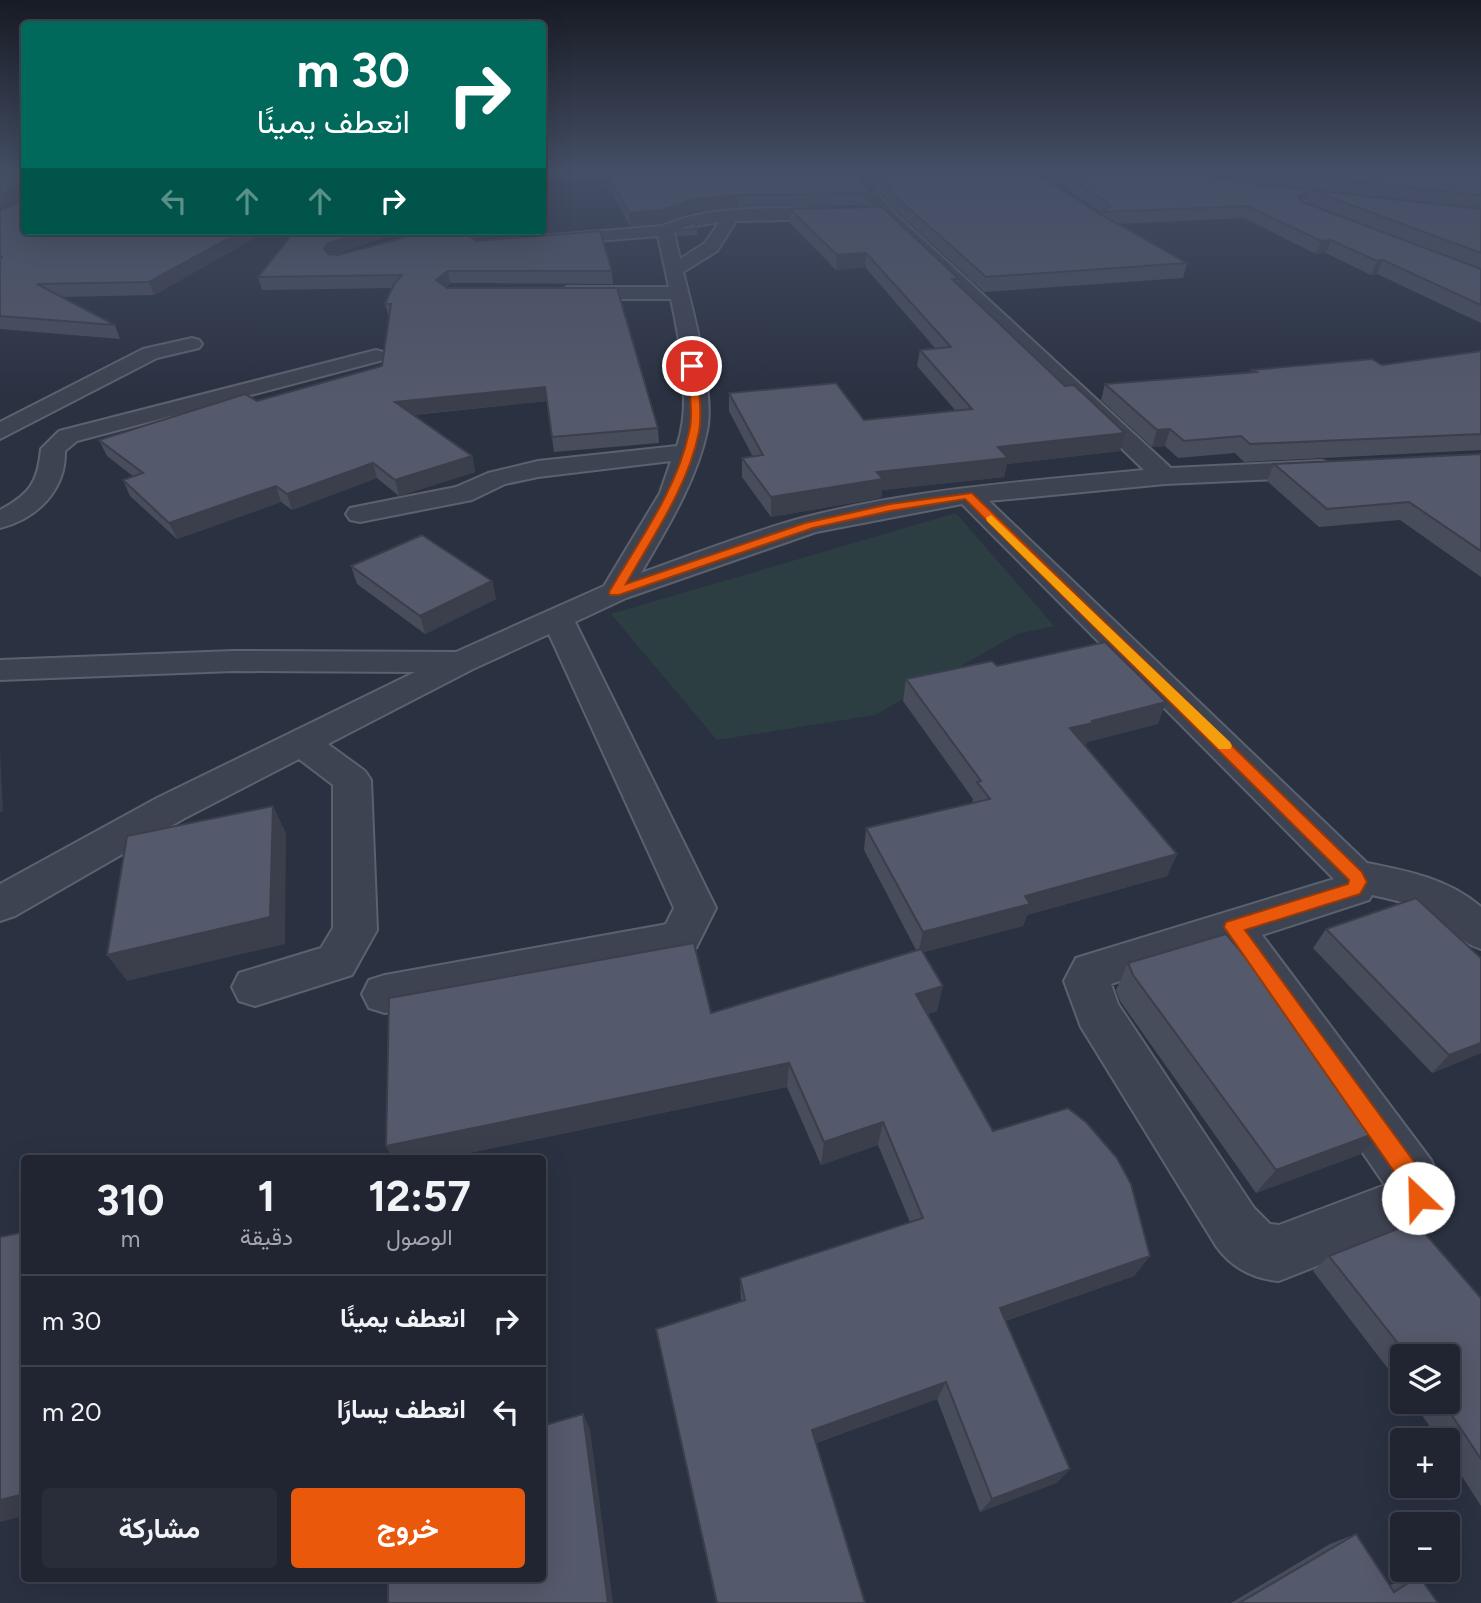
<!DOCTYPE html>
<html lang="ar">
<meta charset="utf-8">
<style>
body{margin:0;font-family:Figtree,Vazirmatn,sans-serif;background:#282d39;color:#f1f3f6;direction:rtl;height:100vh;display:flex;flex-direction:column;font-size:26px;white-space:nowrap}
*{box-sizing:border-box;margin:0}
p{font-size:23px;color:#a2a5ab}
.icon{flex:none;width:38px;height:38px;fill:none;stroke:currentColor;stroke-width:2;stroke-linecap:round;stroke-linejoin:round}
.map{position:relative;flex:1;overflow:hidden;direction:ltr}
.details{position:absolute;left:21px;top:1155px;width:525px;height:427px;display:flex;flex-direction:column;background:#202531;border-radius:7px;box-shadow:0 7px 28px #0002,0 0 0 2px #3d424d;direction:rtl}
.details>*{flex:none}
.banner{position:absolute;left:21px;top:21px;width:525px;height:214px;border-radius:7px;box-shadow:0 7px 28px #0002,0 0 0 2px #3d424d;direction:rtl;background:#00695c;color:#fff;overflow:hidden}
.tools{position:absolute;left:1390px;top:1344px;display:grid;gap:14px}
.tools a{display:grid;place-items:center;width:70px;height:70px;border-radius:7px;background:#202531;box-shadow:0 7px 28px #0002,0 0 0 2px #3d424d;font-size:35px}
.pin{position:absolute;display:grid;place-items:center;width:60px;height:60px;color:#fff;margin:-30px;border:4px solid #fff;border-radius:50%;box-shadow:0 2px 7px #0007}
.me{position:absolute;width:77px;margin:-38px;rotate:336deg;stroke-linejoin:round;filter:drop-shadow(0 0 5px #0008)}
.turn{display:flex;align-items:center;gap:24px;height:147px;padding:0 21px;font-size:32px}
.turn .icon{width:91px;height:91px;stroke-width:2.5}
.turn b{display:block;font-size:49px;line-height:60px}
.lanes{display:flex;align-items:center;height:66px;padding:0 21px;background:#0003;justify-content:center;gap:35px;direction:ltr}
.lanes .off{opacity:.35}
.eta{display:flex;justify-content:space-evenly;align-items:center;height:119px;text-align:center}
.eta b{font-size:42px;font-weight:700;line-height:49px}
.button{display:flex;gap:14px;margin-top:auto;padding:14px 21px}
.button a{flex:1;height:80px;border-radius:7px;background:#ea580c;color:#fff;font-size:28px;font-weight:700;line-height:80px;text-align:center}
.button a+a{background:#282d39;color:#f1f3f6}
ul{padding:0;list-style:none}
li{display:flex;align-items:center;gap:21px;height:91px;padding:0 21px;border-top:2px solid #3d424d}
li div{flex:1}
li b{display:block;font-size:26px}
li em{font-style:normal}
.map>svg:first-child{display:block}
</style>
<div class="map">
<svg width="1481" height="1603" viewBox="0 0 1481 1603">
<rect width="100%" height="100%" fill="#2a3141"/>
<polygon fill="#2d3e43" points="956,513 1054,626 1017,634 875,715 717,740 611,614"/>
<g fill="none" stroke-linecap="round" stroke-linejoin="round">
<g stroke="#5c616e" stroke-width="4">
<g id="minor">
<polygon points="542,172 664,172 657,176 542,176"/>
<path d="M854 172H868L878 193 891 210 1171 468 1322 461 1331 464 1335 469 1331 474 1322 477 1165 484 989 501 1367 863C1408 871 1449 879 1481 907V949C1461 943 1452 929 1436 917 1418 904 1393 900 1372 895L1369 900 1262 935 1431 1160 1446 1193 1433 1220 1279 1281C1253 1279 1231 1267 1216 1246L1081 1027 1064 981 1076 958 1334 879 962 504 816 532 626 598 575 622 716 908 696 948 666 960 385 1013 369 1008 362 994 369 980 385 975 662 925 666 924 674 908 549 634 473 669 328 744 365 771 371 780 377 930 352 975 255 1006 239 1001 232 987 239 973 321 948 333 928V785L299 759 185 818 15 916 0 921V884L157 798 415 672 233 671 0 680V660L233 651 456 652 604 586 660 493 671 461 538 477 505 484 472 500 360 522 350 520 346 514 350 508 456 487 488 473 538 461 677 446C692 404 680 341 671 299H567L558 293 567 287H669L658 236 549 245 543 244 541 240 543 236 662 226C713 203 787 209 842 209L850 214 842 219 736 221 717 251 683 272C693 310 715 393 707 431 696 482 667 528 641 573 694 554 748 533 802 518 914 489 1030 481 1144 470L881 216 864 194ZM719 222 705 243 680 259 674 233 684 228ZM1222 947 1385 1185 1279 1225 1270 1224 1254 1208 1118 1004 1111 984Z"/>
<polygon points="987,172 1115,176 1122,180 1115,184 990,179 983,175"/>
<polygon points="1158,172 1182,172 1230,182 1361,197 1369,202 1361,207 1230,190 1160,175"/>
<polygon points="192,338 199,340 202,344 199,348 157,358 0,439 0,422 143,349"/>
<path d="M376 350 383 352 387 356 383 360 77 441 65 451C66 490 37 519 0 528V510C30 494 38 482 41 449L59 431Z"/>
</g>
</g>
<use href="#minor" fill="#3e4351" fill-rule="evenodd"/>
</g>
<g fill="#484d5c">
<polygon points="604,172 1034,172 1101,215 1102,213 1061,185 1063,173 1254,184 1307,190 1302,202 1462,262 1307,202 1311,190 1481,209 1481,323 1377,274 1371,275 1326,253 1316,254 1244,218 1117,224 1187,263 1183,278 984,292 893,208 875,185 868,185 866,186 871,193 870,205 738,207 688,213 688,215 661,223 630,226 604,179"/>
<polygon points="1056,172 1168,172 1167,173"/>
<polygon points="1195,172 1481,172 1481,208 1250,182"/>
<polygon points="0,173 267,231 154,295 61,297 115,325 120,339 0,329 0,211 20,201 20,198"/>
<polygon points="790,209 959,279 959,285 1065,386 1125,433 1120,451 1007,464 1004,477 882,490 881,498 771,517 742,477 742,458 753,457 729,411 729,393 864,420 955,410 917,366 920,350 935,348 865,267 836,270 790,223"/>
<polygon points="677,228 697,229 697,235 677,236"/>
<polygon points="295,231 403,231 333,255 338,255 399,239 526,234 473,238 476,241 612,271 613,284 450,283 446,287 658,428 659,443 554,452 547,401 414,415 472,456 475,472 399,496 377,478 292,510 281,502 177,539 130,496 123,480 134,477 107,456 99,440 257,401 382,366 389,317 385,304 393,288 262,290 258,277"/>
<polygon points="1481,351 1481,450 1244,462 1235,453 1178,458 1165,446 1152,447 1101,400 1105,384 1251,373 1252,370 1382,365"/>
<polygon points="1481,454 1481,577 1400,520 1319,527 1267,481 1274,464"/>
<polygon points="351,566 492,581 496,599 425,634 357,584"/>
<polygon points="997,666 1158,724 1087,742 1086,745 1084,745 1177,854 1167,876 1027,915 1023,926 923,952 937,1011 927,1014 993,1131 1150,1256 1134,1276 1005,1321 1070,1469 1056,1483 980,1512 937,1399 816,1443 865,1603 716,1603 656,1329 741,1301 740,1278 910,1222 878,1145 821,1165 787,1087 445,1158 393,1158 386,1146 711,1013 916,950 864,850 866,828 972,803 973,799 903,701 906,679"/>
<polygon points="1326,929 1481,958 1481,1053 1432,1073 1313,948"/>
<polygon points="1128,963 1361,1154 1256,1193 1120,1001 1116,990"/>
<polygon points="1329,1256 1481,1298 1481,1506 1447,1453 1447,1440 1439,1440 1413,1402 1447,1402 1447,1356 1402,1356 1402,1387 1313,1271"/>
<polygon points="1356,1534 1390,1585 1419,1576 1438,1603 1231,1603 1330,1544"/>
</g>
<g fill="#3b3e4b">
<polygon points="869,172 868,185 859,190 860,178"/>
<polygon points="18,186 23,197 0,208 0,194"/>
<polygon points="1307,190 1302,202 1298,197"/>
<polygon points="738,195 738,207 688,213 688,215 661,223 630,226 629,213 686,200"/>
<polygon points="242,231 267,231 154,295 149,282"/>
<polygon points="365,231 403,231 331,255 327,261 324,249 328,243"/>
<polygon points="467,231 525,231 526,234 472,238 465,234"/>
<polygon points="1331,240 1326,253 1316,254 1321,241"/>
<polygon points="866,253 865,267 836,270 837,255"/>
<polygon points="1383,260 1377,274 1371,275 1377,261"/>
<polygon points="448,271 450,283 439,293 436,280"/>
<polygon points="545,387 547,401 399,416 395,402"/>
<polygon points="1170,429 1165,446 1152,447 1157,430"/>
<polygon points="1125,433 1120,451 1007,464 1004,477 882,490 881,498 771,517 771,497 877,472 998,447"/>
<polygon points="472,456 475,472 399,496 395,480"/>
<polygon points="373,463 377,478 292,510 287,494"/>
<polygon points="276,486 281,502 177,539 169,523"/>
<polygon points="492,581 496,599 425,634 420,616"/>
<polygon points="1166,702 1158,724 1087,742 1086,745 1063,750 1070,728 1092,721"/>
<polygon points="0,749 3,811 0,812"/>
<polygon points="273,806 286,833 285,944 127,981 107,955"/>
<polygon points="1177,854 1167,876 1027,915 1023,926 918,954 923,932 1025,896"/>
<polygon points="943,986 937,1011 911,1019 916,994"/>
<polygon points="1481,1043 1481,1053 1432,1073 1449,1055"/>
<polygon points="789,1063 787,1087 445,1158 393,1158 386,1146"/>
<polygon points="883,1122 878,1145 821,1165 824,1142"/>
<polygon points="1384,1130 1361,1154 1256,1193 1276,1170"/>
<polygon points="1150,1256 1134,1276 989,1326 1000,1308"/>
<polygon points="946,1382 937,1399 809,1445 812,1430"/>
<polygon points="583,1414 590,1429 613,1603 608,1603"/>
<polygon points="1070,1469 1056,1483 980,1512 992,1499"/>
<polygon points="24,1494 24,1516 0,1522 0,1500"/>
</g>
<g fill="#54596b" stroke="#3b3e4b" stroke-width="2">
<polygon points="20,172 24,172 24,231 242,231 149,282 37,284 115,325 0,316 0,258 3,257 0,257 0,211 20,201 21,186 18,186 0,194 0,173 19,174"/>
<polygon points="606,172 1034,172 1096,212 1187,263 986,277 894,195 876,173 869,172 860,178 871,193 738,195 686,200 688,202 661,210 629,213"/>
<polygon points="1262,172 1481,172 1481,195"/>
<polygon points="1063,173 1204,174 1254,184 1307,190 1298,197 1302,202 1481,269 1481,305 1383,260 1377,261 1331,240 1321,241 1248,206 1102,212 1110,207 1107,202"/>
<polygon points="1311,190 1481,209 1481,253"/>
<polygon points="882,207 959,279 952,279 1065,386 1074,385 1125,433 998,447 1008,458 877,472 883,479 771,497 742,458 763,455 729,393 836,383 864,420 972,409 920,350 951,347 866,253 837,255 790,209"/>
<polygon points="694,223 697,229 677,230 677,228"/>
<polygon points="295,231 365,231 328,243 324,249 328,254 338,255 399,239 416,231 467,231 465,234 476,241 600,231 612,271 448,271 436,280 447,288 617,288 658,428 552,437 545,387 395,402 472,456 395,480 373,463 287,494 276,486 169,523 123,480 143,473 99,440 245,394 257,401 382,366 391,304 385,304 394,284 402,275 258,277"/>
<polygon points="1481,351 1481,434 1250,444 1241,436 1184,441 1170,429 1157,430 1105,384 1256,372 1252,370 1372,359 1382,365"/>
<polygon points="1481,454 1481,551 1409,502 1327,509 1274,464"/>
<polygon points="422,535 492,581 420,616 351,566"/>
<polygon points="1105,642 1166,702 1092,721 1093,723 1070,728 1177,854 1025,896 1030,904 923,932 866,828 990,799 977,782 981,781 906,679 992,661 997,666"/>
<polygon points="273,806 270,917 107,955 127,836"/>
<polygon points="1416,898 1481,958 1481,1043 1449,1055 1326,929"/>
<polygon points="1226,934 1345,1074 1384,1130 1276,1170 1133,975 1128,963"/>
<polygon points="694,943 711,1013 921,949 943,986 916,994 993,1131 1068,1108 1087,1123 1117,1158 1131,1184 1150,1256 1000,1308 1070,1469 992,1499 946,1382 812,1430 865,1603 717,1603 656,1329 745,1300 740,1278 923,1218 883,1122 824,1142 789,1063 386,1146 389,998"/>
<polygon points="1415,1222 1481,1298 1481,1459 1443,1402 1447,1402 1447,1356 1408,1356 1329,1256"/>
<polygon points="24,1232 24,1494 0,1500 0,1237"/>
<polygon points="583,1414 608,1603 388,1603 388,1578 542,1578 542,1426"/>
<polygon points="1356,1534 1394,1592 1419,1576 1438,1603 1239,1603"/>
</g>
<linearGradient id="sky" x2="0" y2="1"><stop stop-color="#171b24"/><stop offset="0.43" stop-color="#444e65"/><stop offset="1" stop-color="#444e65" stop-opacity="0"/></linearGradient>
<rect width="1481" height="396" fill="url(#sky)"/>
<path fill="#ea580c" stroke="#983908" stroke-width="2" d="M692 364 697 366C698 387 703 412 699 432 688 487 653 536 626 584L805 523 890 504 972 493 1362 872 1367 882 1360 894 1245 930 1420 1170 1430 1193 1426 1205 1418 1209 1410 1205 1404 1186 1224 927 1226 922 1348 884 1349 880 965 499 890 511 813 528 619 595H610L609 592C638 542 677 490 689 432 694 412 688 387 688 366Z"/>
<polygon fill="#f59e0b" points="991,515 1230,742 1232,746 1230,749 1219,749 987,521 986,518"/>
</svg>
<div class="tools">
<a><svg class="icon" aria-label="layers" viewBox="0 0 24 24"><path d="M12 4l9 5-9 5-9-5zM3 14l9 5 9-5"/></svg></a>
<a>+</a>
<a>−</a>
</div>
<div class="pin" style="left:692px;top:366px;background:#d93025"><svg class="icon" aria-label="arrive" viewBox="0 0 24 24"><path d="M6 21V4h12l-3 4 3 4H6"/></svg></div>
<svg class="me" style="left:1418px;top:1198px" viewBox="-20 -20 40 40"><circle r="19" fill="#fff"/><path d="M0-13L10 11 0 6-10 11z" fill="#ea580c"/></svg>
<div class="banner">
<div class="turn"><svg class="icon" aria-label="right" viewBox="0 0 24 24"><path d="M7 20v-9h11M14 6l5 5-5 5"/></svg><div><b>30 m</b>انعطف يمينًا</div></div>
<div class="lanes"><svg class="icon off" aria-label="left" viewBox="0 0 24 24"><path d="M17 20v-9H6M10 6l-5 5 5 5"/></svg><svg class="icon off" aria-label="ahead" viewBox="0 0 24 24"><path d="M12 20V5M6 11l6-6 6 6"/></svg><svg class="icon off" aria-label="ahead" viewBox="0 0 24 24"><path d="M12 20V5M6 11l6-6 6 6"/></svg><svg class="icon" aria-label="right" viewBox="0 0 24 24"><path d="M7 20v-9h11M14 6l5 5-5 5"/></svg></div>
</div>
<section class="details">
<div class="eta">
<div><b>12:57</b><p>الوصول</p></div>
<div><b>1</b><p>دقيقة</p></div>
<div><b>310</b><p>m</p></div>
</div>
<ul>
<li><svg class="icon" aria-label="right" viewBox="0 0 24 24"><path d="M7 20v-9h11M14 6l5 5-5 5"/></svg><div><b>انعطف يمينًا</b></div><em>30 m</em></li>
<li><svg class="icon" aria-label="left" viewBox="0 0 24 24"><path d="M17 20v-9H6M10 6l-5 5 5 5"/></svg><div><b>انعطف يسارًا</b></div><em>20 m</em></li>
</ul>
<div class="button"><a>خروج</a><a>مشاركة</a></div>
</section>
</div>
